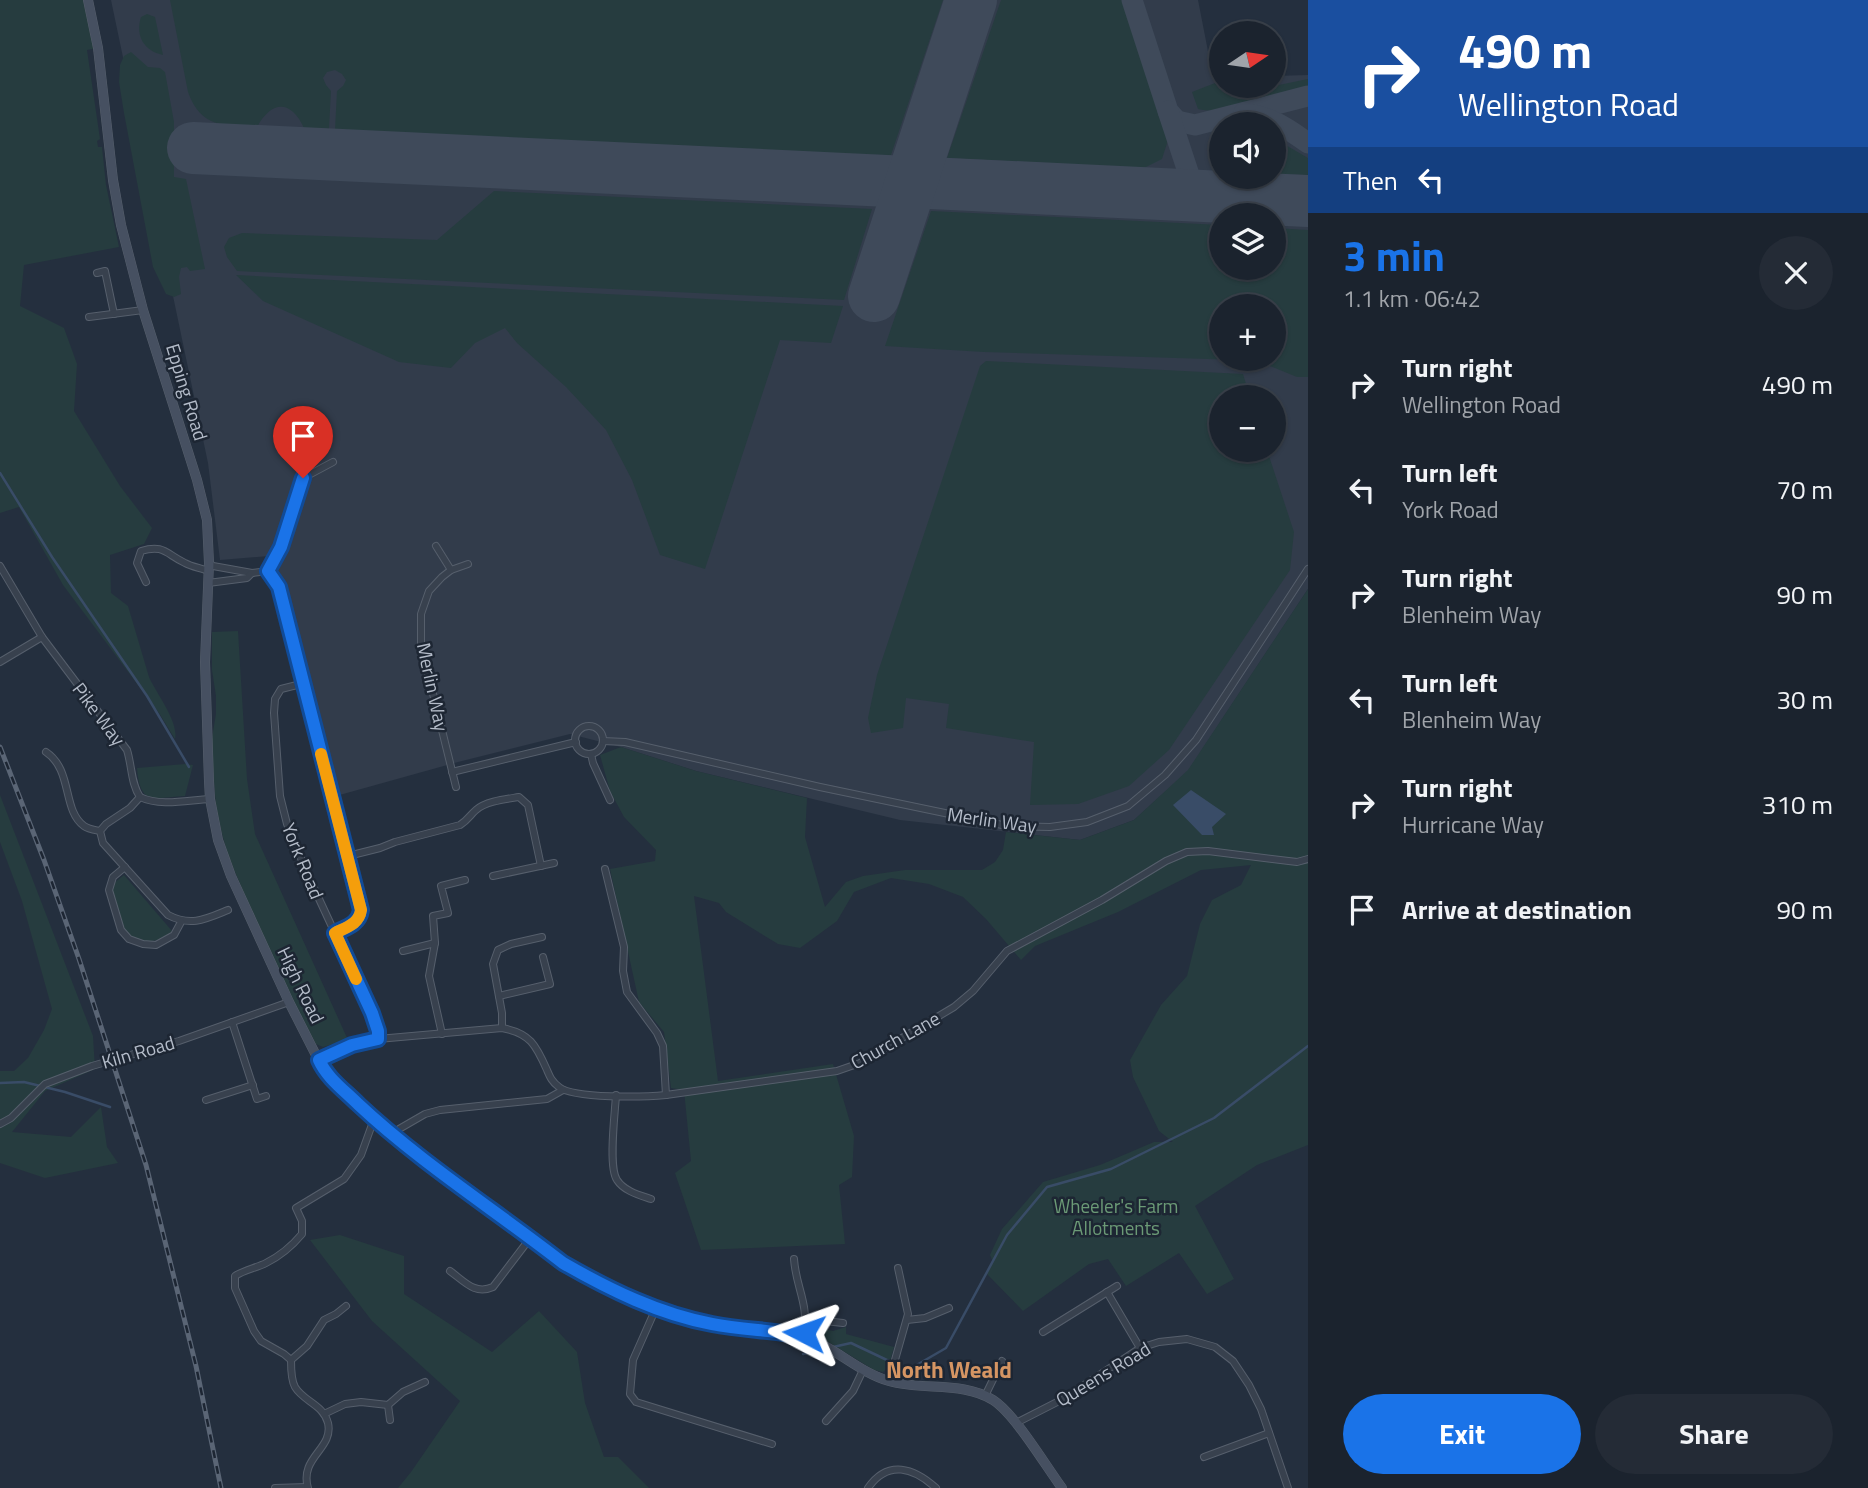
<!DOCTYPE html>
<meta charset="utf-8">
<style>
body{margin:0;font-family:"Titillium Web",sans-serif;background:#242b36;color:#f1f3f6;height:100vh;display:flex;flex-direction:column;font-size:26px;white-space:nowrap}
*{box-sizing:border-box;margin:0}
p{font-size:23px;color:#a0a4aa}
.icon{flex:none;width:38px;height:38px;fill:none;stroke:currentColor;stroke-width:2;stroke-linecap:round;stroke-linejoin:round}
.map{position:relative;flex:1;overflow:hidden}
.panel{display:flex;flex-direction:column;background:#1b232e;width:560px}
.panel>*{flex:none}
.banner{background:#1a4fa0;color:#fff;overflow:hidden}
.needle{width:46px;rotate:77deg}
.fabs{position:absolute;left:1209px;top:21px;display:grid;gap:14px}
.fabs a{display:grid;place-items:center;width:77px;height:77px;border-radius:50%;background:#1b232e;box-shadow:0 2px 5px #0004,0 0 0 2px #39404a;font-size:35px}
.pin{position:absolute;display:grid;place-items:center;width:60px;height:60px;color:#fff;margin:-72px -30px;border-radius:50% 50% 50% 0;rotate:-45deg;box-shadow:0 0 7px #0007}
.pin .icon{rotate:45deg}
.me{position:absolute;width:77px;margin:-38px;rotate:274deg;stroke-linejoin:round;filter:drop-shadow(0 0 5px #0008)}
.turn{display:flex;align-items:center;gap:24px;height:147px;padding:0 35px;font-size:32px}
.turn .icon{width:91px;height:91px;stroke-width:2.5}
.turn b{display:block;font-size:49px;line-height:60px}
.then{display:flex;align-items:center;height:66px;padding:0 35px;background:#0003;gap:14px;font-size:26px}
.round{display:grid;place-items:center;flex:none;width:74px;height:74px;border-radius:37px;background:#242b36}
.head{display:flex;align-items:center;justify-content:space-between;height:119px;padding:0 35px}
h1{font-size:42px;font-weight:700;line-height:52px;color:#1a73e8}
.cta{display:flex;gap:14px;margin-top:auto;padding:14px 35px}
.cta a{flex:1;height:80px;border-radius:42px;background:#1a73e8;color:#fff;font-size:28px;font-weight:700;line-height:80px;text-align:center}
.cta a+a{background:#242b36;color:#f1f3f6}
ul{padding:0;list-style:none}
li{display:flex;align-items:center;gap:21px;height:105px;padding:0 35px}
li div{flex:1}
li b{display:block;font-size:26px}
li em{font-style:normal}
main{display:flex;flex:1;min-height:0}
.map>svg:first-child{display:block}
</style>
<main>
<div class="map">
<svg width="1308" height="1488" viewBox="0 0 1308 1488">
<rect width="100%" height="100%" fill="#242f3e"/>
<path fill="#323c4b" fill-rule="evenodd" d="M111 0H1198L1213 77H1221L1222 86H1274V76L1308 75V589L1188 771 1134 820 1080 840 900 820 696 771 621 747 570 734 458 762 336 796 280 573 269 556 220 560 208 463ZM1222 124H1274V177H1222ZM1222 215H1274V268H1222ZM1222 306H1274V359H1222ZM1222 397H1274V450H1222Z"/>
<g fill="#263c3f" fill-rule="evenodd">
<path d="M0 0H88L98 48 87 50 100 139 97 141 98 147H102L106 185 119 247 24 265 20 306 64 328 77 364 74 411 120 486 152 528 144 544 110 555 111 593 128 606 149 677C156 693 179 722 175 739L159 713 63 585 19 507 0 513Z"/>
<path d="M170 0H943L891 155 824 154 399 134 335 130 337 91 343 86 346 80 342 74 335 70 327 72 323 78 326 85 331 91 329 129 304 128C291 100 272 100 257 127 223 125 201 128 188 92Z"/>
<polygon points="1001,0 1123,0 1168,140 1162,159 1144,168 947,158"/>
<path d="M147 14 155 17 163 55C144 51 135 36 141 17Z"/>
<polygon points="131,52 148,67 160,68 165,72 174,122 174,177 186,179 205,269 190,271 187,267 181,268 179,277 181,294 174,297 166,294 153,267 124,113 119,82 120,65 124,56"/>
<path d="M1308 79V89C1277 97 1229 116 1198 109L1192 92 1215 83 1223 92 1232 95 1240 88 1274 86Z"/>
<polygon points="1274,142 1284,144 1308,158 1308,175 1274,174"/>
<polygon points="494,191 872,209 844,300 237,271 227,257 224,247 229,238 242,233 437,240"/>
<path d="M931 211 1221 225 1222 268H1274V228L1308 230V377H1297L1263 363 1240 360 984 352 885 346ZM1222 306H1274V359H1222Z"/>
<polygon points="236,275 843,306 831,343 780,340 705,569 660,555 632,480 606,430 566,387 517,343 505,328 475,343 451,368 399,362 263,301"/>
<polygon points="986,361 1243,374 1250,397 1222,397 1222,450 1267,450 1294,532 1290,570 1169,750 1129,786 1078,804 1030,805 1034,742 946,728 949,704 906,698 903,728 871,733 868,718 877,675 980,366"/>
<polygon points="1308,589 1308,1145 1257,1165 1195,1206 1234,1279 1207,1294 1179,1253 1126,1286 1108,1259 1089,1264 1023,1311 987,1274 993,1262 990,1255 1002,1229 1043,1182 1100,1165 1154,1142 1173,1142 1159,1131 1133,1077 1130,1060 1161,1005 1187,976 1200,924 1212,900 1241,885 1251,865 1201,870 1118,912 1035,946 1021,960 986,919 963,897 929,884 891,878 854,892 837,921 800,948 778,944 726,912 719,903 694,896 718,1081 833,1064 854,1136 852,1177 839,1185 845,1244 701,1250 675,1173 691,1161 684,1090 671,1088 664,1032 639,1002 610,869 655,861 656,850 624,817 610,791 600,755 621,747 696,771 807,798 805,837 825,907 846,882 863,876 905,870 982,870 995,862 1003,850 1006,832 1080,840 1134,820 1188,770"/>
<polygon points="238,631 247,779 255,834 348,1040 323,1047 316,1044 292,999 246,898 228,855 221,830 216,806 211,744 216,714 216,696 212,670 212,632"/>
<path d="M185 764 193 765 185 796C153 798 140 806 137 768Z"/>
<polygon points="0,795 93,1036 95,1069 45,1091 12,1132 71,1137 101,1107 107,1147 118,1163 45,1178 0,1163 0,1071 14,1071 28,1058 44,1030 52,1009 22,901 0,842"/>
<path d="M124 875 172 931C161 943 139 946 127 932 120 923 115 900 112 889L113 884Z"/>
<polygon points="340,1235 404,1256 404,1294 492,1352 539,1311 577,1352 585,1403 604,1457 618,1457 649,1488 398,1488 411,1472 460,1401 372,1321 310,1240"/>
<polygon points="813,1326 833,1331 846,1327 846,1334 894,1347 888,1367 883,1372 874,1370 814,1333 811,1327"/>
</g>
<polygon fill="#394c67" points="1191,790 1226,814 1212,827 1214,835 1202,835 1173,805"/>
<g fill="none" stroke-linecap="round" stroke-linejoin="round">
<g stroke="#394c67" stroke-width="2.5">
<polyline points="0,473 52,557 147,696 189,767"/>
<polyline points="0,1083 24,1082 65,1092 110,1107"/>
<polyline points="833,1347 851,1343 908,1370 946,1348 1007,1235 1047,1187 1111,1169 1214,1118 1308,1046"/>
<polyline points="803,1354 823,1349"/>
</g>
<g stroke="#3f4a5a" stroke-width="21">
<polyline points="1132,0 1168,111 1177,121 1195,125 1308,96"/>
<polyline points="1168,111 1196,196"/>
<path d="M1244 113C1271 117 1287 128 1308 143"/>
</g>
<g stroke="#3f4a5a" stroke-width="52">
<polyline points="193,148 1308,201"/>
<polyline points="874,296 971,0"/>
</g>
<g stroke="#565f6c" stroke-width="8">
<g id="street">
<polyline points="97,273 105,271 114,314"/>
<polyline points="89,317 143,310"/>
<polyline points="436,546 451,570"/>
<polyline points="209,563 213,566 252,573"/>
<path d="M0 566 42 637 127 750C132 766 131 784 140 797"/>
<path d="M268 571 279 587 361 910C359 924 347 927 335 933"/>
<path d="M146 582 137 563 141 551C164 544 166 554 185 563 192 567 201 568 208 571"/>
<polyline points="208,583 247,578 252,573 268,571 277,558 281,547 303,478 333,462"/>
<polyline points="0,662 42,637"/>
<polyline points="297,685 281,689 275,699 274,713 280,796 287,824 307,873 372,1013 378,1031 378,1039"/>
<circle cx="589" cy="740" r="14"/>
<polyline points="603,741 625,742 820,787 1007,826 1050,827 1087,822 1128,806 1165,775 1196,740 1308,569"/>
<path d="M46 752C73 770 62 810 84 826 88 829 95 830 100 831"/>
<polyline points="591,754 593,763 610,800"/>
<polyline points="452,772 576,742"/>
<polyline points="456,787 421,645 421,614 429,591 442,577 451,570 468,564"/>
<path d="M140 797 130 808 106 824 100 831 103 843 168 915C191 927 206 919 228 910"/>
<path d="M140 797C161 807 188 800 210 799"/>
<path d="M348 856 380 848 395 842 460 825C468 820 470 815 476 810 486 801 507 799 519 797L528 805 541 866"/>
<polyline points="125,867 113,877 109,890 121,930 129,939 143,944 156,945 174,935 181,922"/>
<polyline points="605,869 624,947 623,971 627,992 657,1033 663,1046 666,1095"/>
<polyline points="493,876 554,863"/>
<polyline points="403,951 435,943"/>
<polyline points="499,996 550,984 543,957"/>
<polyline points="232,1022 257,1099 266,1096"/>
<polyline points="502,1028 502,1013 493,964 498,950 511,944 542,937"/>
<polyline points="442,1034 429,976 435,943 433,916 448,913 441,886 465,880"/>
<path d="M319 1060 352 1045 378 1039 502 1028C530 1033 536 1045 547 1070 550 1077 552 1082 559 1087 574 1099 645 1097 666 1095L837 1071 860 1063 954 1007 973 991 1007 951 1102 900 1166 861 1187 852 1208 851 1297 862 1308 859"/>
<path d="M616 1095C615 1113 608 1167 617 1180 624 1191 639 1195 651 1199"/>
<polyline points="206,1100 253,1085"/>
<polyline points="0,1124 11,1118 45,1084 92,1066 179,1041 289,1002"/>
<polyline points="399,1129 425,1114 440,1110 547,1099 563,1090"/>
<path d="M794 1259C796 1289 810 1304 803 1336"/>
<path d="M450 1271C465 1282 475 1295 493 1287L531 1237"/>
<polyline points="1107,1292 1140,1348"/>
<polyline points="656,1308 633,1360 630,1394 636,1402 772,1444"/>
<polyline points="806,1319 843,1323"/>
<polyline points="907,1320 925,1318 949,1308"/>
<polyline points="1043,1332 1117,1286"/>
<polyline points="291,1360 307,1346 324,1320 336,1314 346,1306"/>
<polyline points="889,1381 908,1314 898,1268"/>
<polyline points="985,1396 1002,1361"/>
<polyline points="388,1405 390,1420"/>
<polyline points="324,1414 345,1404 361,1402 388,1405 403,1392 425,1382"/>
<polyline points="826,1421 853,1391 863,1370"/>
<polyline points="1016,1423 1063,1399 1140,1348 1159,1342 1187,1339 1215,1347 1233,1361 1249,1385 1261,1409 1288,1488"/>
<polyline points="1204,1457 1269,1433"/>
<polyline points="275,1488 307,1487"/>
<path d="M308 1488C299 1457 334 1449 328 1423 323 1404 304 1402 295 1387 291 1380 291 1369 291 1360L284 1354 261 1341 254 1331 235 1288V1276C244 1270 256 1268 266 1263 280 1256 292 1246 302 1234V1221L296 1208 344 1179 361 1155 374 1119"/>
<path d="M868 1488C888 1459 914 1468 936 1488"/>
</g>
</g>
<g stroke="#565f6c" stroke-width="10">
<path id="secondary" d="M88 0 98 48 113 180 121 225 143 310 197 480 207 520 209 563 205 662 209 781 210 799 218 840 231 876 289 1002 323 1069 333 1081 374 1119 399 1139 563 1263C610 1290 661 1316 715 1325 745 1330 777 1327 805 1337 835 1347 858 1372 889 1381 923 1391 963 1381 993 1400 1015 1414 1045 1465 1062 1488"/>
</g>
<use href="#street" stroke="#38414e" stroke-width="6"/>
<use href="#secondary" stroke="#465061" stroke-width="9"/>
<g stroke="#5a6575" stroke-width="5">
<polyline id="rail" points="0,747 44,860 79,959 146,1165 196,1366 221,1488"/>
</g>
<use href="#rail" stroke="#1d2633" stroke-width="2.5" stroke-dasharray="8" stroke-linecap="butt"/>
</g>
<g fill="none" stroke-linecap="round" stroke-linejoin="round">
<g stroke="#114b97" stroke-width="18">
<path id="route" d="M303 478 281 547 268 571 279 587 361 910C359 924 347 927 335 933L372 1013 378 1031V1039L352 1045 319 1060C327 1078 344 1090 358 1104 421 1163 495 1210 563 1263 610 1290 659 1314 712 1324 742 1330 773 1330 803 1336L804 1333"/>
</g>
<use href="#route" stroke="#1a73e8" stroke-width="12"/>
<path stroke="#f59e0b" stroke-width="12" d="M321 754 361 910C359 924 347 927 335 933L356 979"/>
</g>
<g text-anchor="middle" stroke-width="5" stroke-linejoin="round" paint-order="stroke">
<g font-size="19" fill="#b4bcc9" stroke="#1d2633">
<text transform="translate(187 392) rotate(73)" y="7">Epping Road</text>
<text transform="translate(433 687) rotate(78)" y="7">Merlin Way</text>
<text transform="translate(99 714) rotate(53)" y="7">Pike Way</text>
<text transform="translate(992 820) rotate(8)" y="7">Merlin Way</text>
<text transform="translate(303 861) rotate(68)" y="7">York Road</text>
<text transform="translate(301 985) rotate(64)" y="7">High Road</text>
<text transform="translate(895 1040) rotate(-29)" y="7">Church Lane</text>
<text transform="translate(138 1052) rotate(-16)" y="7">Kiln Road</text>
<text transform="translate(1103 1374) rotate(-31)" y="7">Queens Road</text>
</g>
<g font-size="19" fill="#6b9a76" stroke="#1d2633">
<text x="1116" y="1213">Wheeler's Farm<tspan x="1116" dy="22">Allotments</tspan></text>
</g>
<g font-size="23" font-weight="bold" fill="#d59563" stroke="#1d2633">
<text x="949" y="1378">North Weald</text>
</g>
</g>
</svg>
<div class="fabs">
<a><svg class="needle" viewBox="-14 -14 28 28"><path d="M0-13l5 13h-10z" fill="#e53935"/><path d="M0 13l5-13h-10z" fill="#a0a4aa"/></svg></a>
<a><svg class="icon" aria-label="sound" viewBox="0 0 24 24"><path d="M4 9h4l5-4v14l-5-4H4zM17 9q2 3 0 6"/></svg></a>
<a><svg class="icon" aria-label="layers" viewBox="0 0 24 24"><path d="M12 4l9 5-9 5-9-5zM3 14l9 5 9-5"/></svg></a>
<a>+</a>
<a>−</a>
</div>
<div class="pin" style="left:303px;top:478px;background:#d93025"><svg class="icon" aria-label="arrive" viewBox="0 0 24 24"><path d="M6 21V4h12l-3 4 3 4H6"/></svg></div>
<svg class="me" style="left:804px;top:1333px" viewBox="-20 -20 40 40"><path d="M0-17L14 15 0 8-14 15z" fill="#1a73e8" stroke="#fff" stroke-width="4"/></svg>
</div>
<section class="panel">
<div class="banner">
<div class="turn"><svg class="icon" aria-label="right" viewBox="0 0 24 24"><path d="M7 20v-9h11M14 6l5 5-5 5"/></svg><div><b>490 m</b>Wellington Road</div></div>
<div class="then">Then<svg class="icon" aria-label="left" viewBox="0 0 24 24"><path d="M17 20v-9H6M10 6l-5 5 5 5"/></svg></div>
</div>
<div class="head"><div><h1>3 min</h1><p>1.1 km · 06:42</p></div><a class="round"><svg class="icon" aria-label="close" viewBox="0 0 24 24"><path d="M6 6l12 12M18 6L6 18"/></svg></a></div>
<ul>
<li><svg class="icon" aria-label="right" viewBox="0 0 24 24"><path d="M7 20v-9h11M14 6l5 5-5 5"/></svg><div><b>Turn right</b><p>Wellington Road</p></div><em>490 m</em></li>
<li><svg class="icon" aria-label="left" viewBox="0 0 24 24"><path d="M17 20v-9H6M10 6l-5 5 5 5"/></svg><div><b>Turn left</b><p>York Road</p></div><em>70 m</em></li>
<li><svg class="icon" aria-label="right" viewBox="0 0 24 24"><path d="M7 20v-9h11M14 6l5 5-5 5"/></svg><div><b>Turn right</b><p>Blenheim Way</p></div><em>90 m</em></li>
<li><svg class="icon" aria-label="left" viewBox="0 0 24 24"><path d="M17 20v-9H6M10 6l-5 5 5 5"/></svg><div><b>Turn left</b><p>Blenheim Way</p></div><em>30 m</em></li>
<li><svg class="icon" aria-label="right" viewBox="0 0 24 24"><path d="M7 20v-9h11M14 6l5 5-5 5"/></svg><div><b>Turn right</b><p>Hurricane Way</p></div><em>310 m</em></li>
<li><svg class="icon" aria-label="arrive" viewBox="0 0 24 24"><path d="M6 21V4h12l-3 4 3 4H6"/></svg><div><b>Arrive at destination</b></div><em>90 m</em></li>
</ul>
<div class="cta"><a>Exit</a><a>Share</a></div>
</section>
</main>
